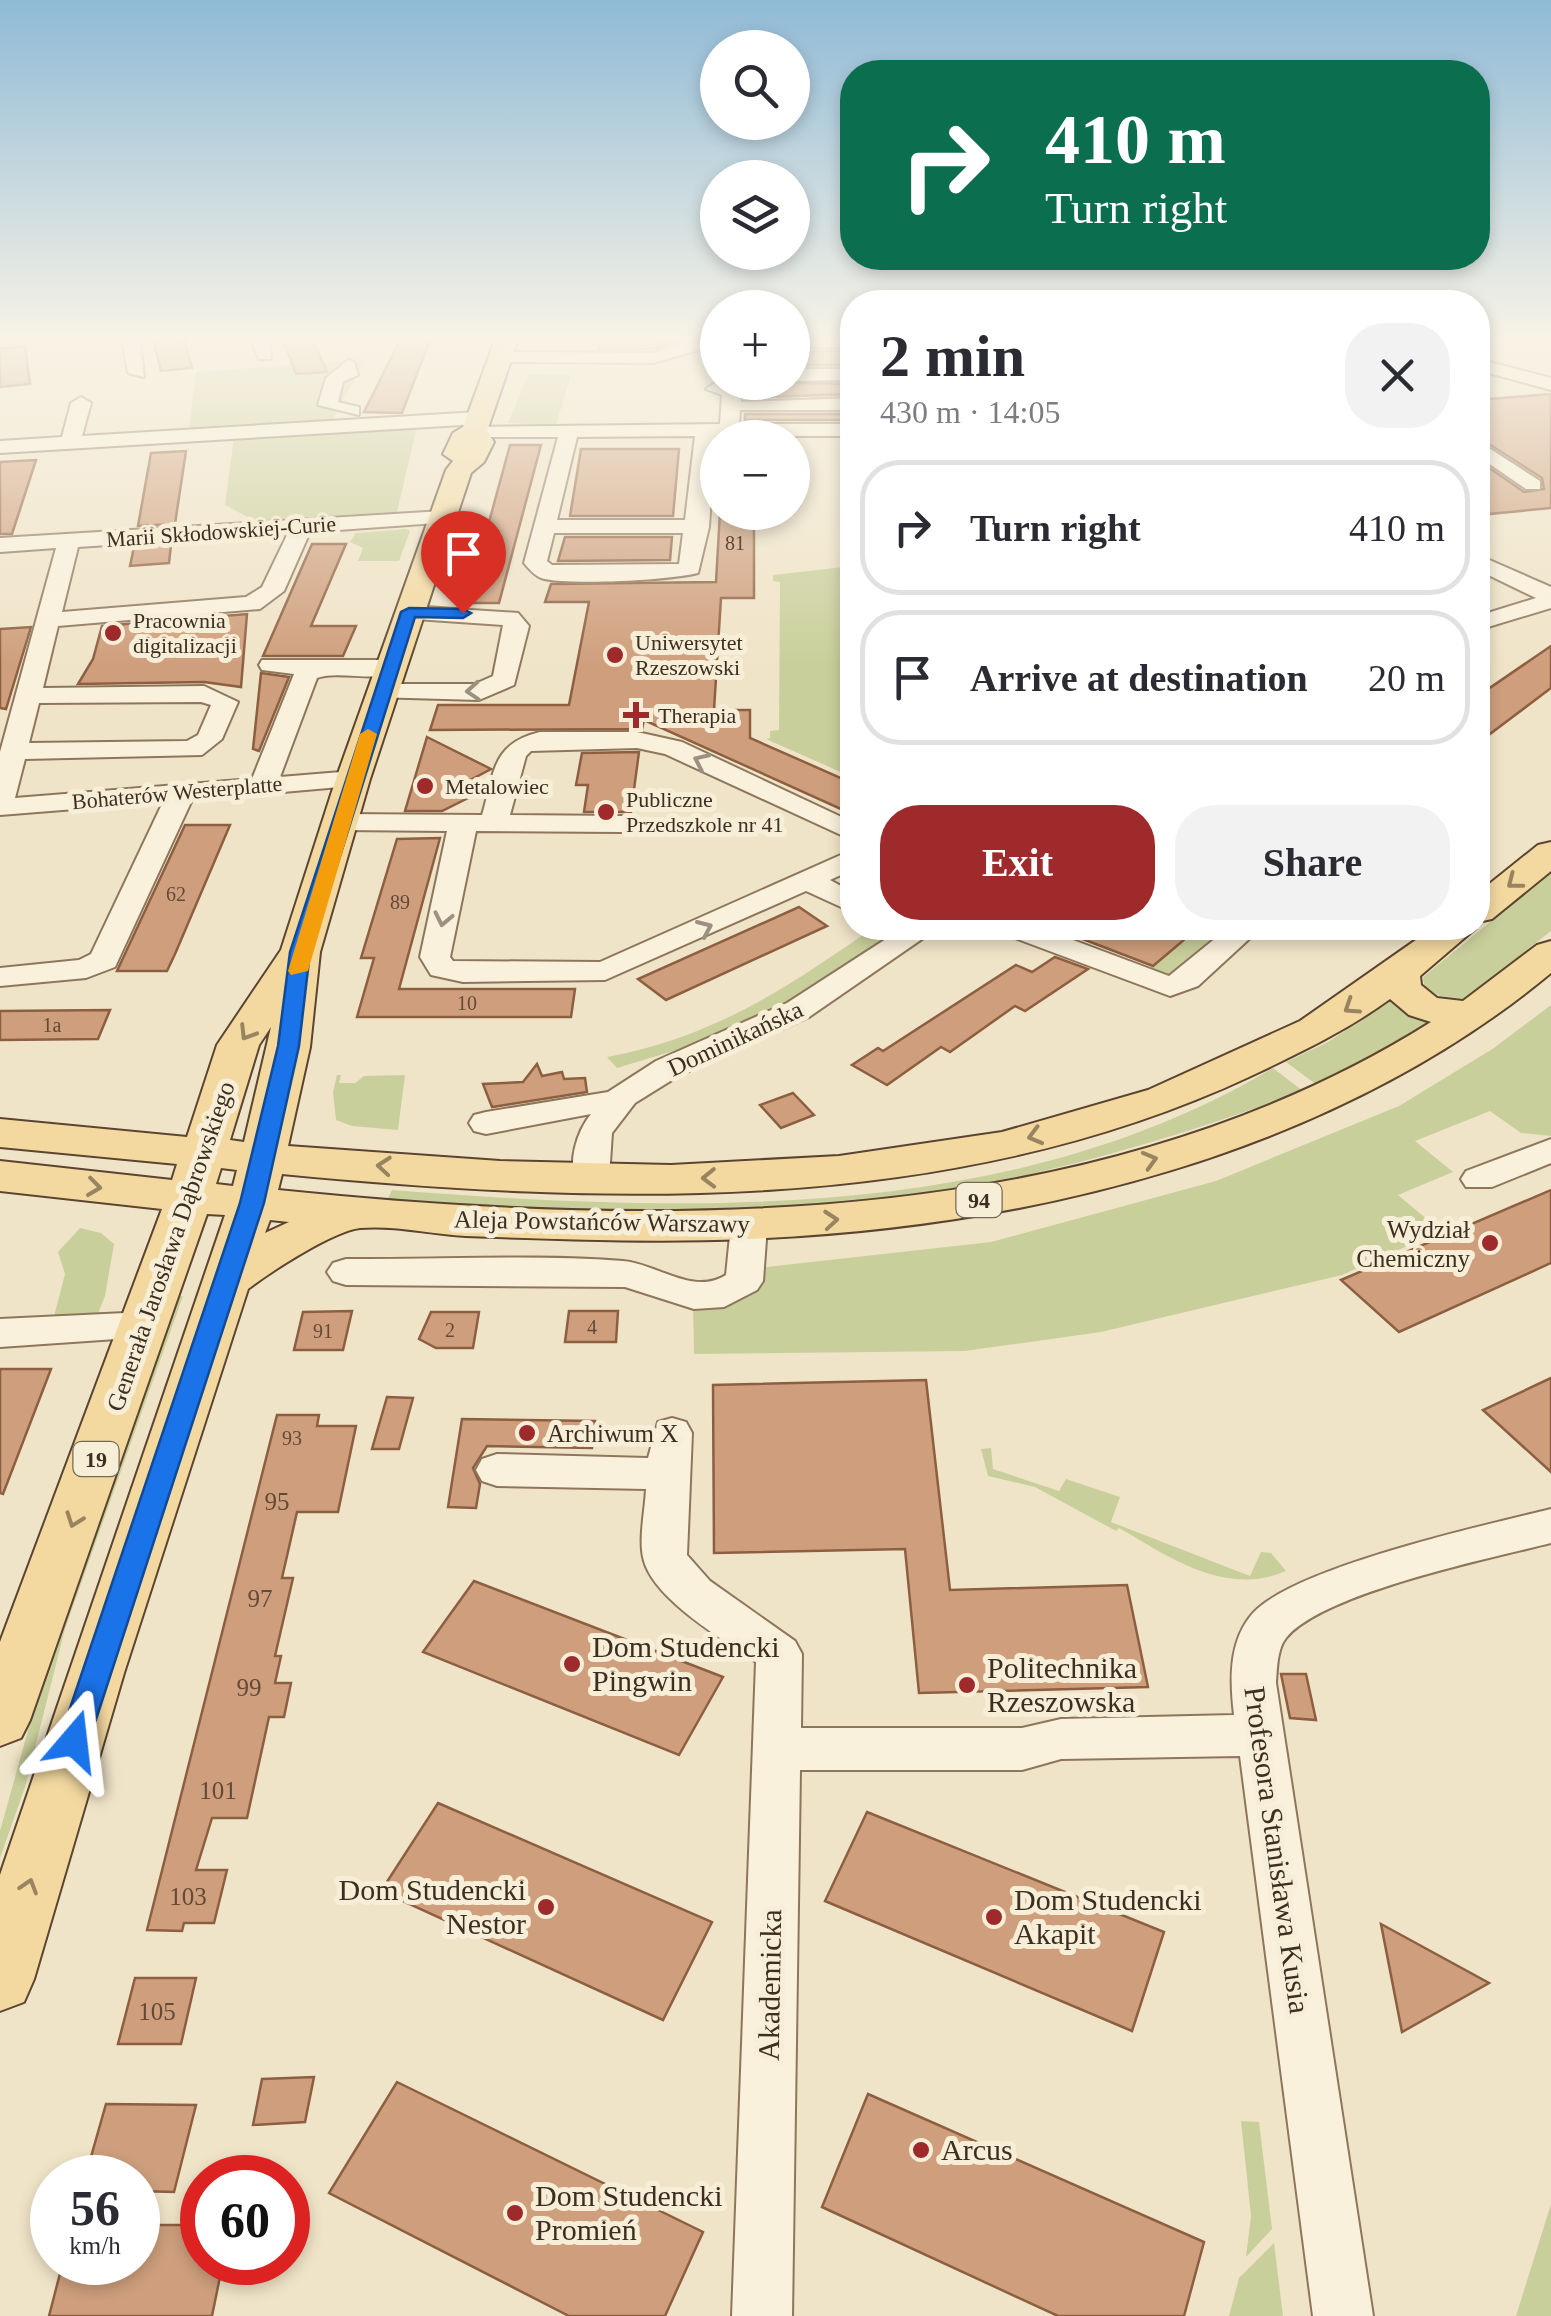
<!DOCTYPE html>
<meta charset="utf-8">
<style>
body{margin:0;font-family:Georgia,serif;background:#f2f2f3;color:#2b2b33;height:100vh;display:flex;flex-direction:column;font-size:38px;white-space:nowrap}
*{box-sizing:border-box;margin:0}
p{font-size:32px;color:#7c7c81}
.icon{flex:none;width:55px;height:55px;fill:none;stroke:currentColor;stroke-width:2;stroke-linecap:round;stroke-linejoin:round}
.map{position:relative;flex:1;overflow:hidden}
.details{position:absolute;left:840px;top:290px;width:650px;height:650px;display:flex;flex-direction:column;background:#fff;border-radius:40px;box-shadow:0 5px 15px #0003}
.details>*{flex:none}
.banner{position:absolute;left:840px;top:60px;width:650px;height:210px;border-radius:40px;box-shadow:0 5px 15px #0003;background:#0b6e4f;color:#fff;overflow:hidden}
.buttons{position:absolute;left:700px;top:30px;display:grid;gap:20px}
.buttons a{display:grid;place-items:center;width:110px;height:110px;border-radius:50%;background:#fff;box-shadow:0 5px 15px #0003;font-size:50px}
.speed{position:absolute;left:30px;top:2155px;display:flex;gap:20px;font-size:50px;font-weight:700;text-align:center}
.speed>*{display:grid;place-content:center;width:130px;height:130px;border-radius:50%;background:#fff;box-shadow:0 5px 15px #0003;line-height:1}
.speed small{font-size:25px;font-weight:400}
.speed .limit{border:15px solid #d22;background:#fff;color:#111}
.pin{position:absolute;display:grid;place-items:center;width:85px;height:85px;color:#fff;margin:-102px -42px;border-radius:50% 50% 50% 0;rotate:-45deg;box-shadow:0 0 10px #0007}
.pin .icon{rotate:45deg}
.me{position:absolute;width:110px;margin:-55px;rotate:17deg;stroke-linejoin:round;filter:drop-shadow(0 0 8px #0008)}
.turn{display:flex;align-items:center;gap:35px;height:210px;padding:0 40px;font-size:45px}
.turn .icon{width:130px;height:130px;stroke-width:2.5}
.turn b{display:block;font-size:70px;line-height:85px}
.round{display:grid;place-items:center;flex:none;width:105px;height:105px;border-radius:40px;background:#f2f2f3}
.head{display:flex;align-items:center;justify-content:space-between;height:170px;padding:0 40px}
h1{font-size:60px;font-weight:800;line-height:75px}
.action{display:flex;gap:20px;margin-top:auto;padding:20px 40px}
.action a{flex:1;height:115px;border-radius:40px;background:#9e2a2b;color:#fff;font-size:40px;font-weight:800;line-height:115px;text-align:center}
.action a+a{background:#f2f2f3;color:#2b2b33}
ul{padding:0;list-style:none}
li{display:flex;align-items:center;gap:30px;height:135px;margin:0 20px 15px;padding:0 20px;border:5px solid #e1e1e2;border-radius:40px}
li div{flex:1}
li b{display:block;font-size:38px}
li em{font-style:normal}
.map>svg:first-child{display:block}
</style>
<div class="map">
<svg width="1551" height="2316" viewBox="0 0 1551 2316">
<rect width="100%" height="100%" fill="#f0e4c8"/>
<g fill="#c9cf9b">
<polygon points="366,359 332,421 189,429 196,372"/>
<polygon points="528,374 571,375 556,425 508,423"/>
<polygon points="417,427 397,512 253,520 225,505 234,437"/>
<polygon points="406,529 410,531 399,561 358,561 363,548 350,542 356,533"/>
<polygon points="852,566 852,777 766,739 770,738 770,731 779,730 780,582 773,581 773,575"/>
<polygon points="1551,872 1551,931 1465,999 1439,996 1424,987 1423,977"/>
<path d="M873 928H886V939L772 1013 716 1038 617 1068 607 1057C714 1037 785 989 873 928Z"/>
<path d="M1198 928H1234L1177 975 1149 974C1156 956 1180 943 1196 936Z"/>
<polygon points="1392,1000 1436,1022 1317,1085 1286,1062 1328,1042"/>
<polygon points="1551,1005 1551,1136 1521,1133 1490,1111 1415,1141 1453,1172 1398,1195 1441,1231 1342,1275 1101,1332 965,1351 694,1354 693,1303 757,1268 991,1242 1216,1181 1399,1106 1494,1048"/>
<path d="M1273 1068 1303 1091C1171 1140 1035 1180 894 1199 725 1221 555 1211 386 1202L392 1190C685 1213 1012 1224 1273 1068Z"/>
<polygon points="337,1075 341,1075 339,1083 355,1083 364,1076 405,1075 398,1130 352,1126 336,1120 333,1092"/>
<polygon points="80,1228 101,1233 114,1244 105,1296 95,1321 52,1324 65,1274 58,1252"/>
<polygon points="176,1296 183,1296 65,1629 25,1787 0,1858 0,1831 56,1630"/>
<path d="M991 1448 993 1469 1059 1491 1066 1479 1120 1497 1111 1522 1250 1576 1261 1552 1271 1553 1286 1571C1223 1598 1165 1554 1119 1528L1116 1531 1035 1487 988 1476 981 1449Z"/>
<polygon points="1241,2121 1259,2122 1272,2229 1246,2257 1251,2216"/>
<polygon points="1551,2204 1551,2316 1516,2316"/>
<polygon points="1274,2243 1283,2316 1229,2316 1239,2278"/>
</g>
<g fill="#cf9f7d" stroke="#8d5f41" stroke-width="2.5">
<polygon points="153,340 184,340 192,368 161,371"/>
<polygon points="283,340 313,340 327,372 296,374"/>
<polygon points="400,340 430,340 402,413 364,412"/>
<polygon points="599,340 678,340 652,349 598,349"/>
<polygon points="25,346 30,384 0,387 0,349"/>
<rect x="792" y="351" width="60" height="14"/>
<polygon points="744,382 852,384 852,394 744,398"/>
<polygon points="1551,394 1551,508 1478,515 1478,460 1524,492 1544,489 1542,478 1478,437 1478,400"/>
<rect x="745" y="414" width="107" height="6"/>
<polygon points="510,445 541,445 499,603 467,603"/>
<polygon points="581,449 679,449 673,516 570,516"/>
<polygon points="186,451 175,524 138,526 151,453"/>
<polygon points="36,460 12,534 0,534 0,462"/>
<polygon points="720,512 754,512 754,598 721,598 714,710 750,710 750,738 852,783 852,814 644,720 642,729 430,730 438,705 569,705 589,602 545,602 551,584 716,582"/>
<polygon points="565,537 672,537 670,560 558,561"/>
<polygon points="312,544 346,544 311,626 356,626 343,656 263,656"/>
<polygon points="171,545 169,563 130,566 134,547"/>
<polygon points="247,614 241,687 204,682 78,684 93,659 102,626"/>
<polygon points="31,627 6,709 0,708 0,629"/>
<polygon points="1551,646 1551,688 1478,743 1478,696"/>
<polygon points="261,673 289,677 259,751 253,749"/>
<polygon points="427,737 491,769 463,784 480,792 442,811 405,811"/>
<polygon points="639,752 631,812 584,812 588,785 576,785 582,753"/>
<polygon points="185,825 230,825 175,954 167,971 117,971"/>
<polygon points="440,838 399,989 575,989 571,1017 357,1017 374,958 361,958 397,839"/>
<polygon points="799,907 827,926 666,1000 638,979"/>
<polygon points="1054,928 1198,928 1153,966"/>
<polygon points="1055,957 1088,969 1025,1011 1015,1006 950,1052 941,1047 887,1085 852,1065 878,1048 883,1051 1016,965 1032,972"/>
<polygon points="110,1010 98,1039 0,1040 0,1011"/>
<polygon points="537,1064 542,1076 562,1072 564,1079 585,1078 587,1092 492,1107 483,1084 523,1082"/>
<polygon points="793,1093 814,1115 781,1128 760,1105"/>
<polygon points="1551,1190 1551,1263 1399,1332 1341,1280"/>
<polygon points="352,1311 343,1350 294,1350 303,1312"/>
<polygon points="569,1311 618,1311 616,1342 565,1342"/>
<polygon points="431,1312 479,1312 473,1348 436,1348 419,1339"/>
<polygon points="0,1369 51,1369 3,1494 0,1493"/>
<polygon points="1551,1378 1551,1472 1483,1410"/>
<polygon points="926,1380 950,1590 1127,1585 1148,1687 919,1693 905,1549 714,1553 713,1385"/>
<polygon points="387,1397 413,1398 399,1449 372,1449"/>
<polygon points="277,1415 319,1415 317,1426 356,1426 338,1512 297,1512 282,1578 293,1578 275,1656 281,1656 275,1683 291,1683 284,1717 269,1717 247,1818 212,1818 196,1870 227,1870 214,1923 184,1923 182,1931 147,1930"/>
<polygon points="462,1419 595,1421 592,1448 487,1446 473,1468 480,1484 476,1508 448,1507"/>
<polygon points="474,1581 723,1677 679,1755 423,1652"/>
<polygon points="1281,1674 1306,1674 1316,1720 1290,1718"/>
<polygon points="438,1803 712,1922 663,2020 381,1891"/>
<polygon points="867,1812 1164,1932 1132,2031 825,1901"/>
<polygon points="1381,1924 1489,1983 1402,2032"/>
<polygon points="135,1978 196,1978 181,2044 118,2044"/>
<polygon points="314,2077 305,2122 253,2125 262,2079"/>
<polygon points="397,2082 703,2232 665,2316 569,2316 329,2193"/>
<polygon points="868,2094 1204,2242 1184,2316 1058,2316 822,2207"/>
<polygon points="106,2104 196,2105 174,2192 138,2191 138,2178 85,2178"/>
<polygon points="145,2225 202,2225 202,2262 223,2262 212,2316 49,2316 63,2262 138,2262 138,2245"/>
</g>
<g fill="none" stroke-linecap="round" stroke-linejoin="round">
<g stroke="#8d765c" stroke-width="4">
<g id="minor">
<polygon points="122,340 140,340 144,377 128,373"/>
<polygon points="251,340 269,340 271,359 259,359"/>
<polygon points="691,340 709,340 709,347 653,363 501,362 492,357 501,352 653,353"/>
<rect x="792" y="340" width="60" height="7"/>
<polygon points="1478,359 1551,378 1551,390 1478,370"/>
<polygon points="348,360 354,362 358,375 343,382 338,402 359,407 359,415 318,405 326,378"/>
<polygon points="792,369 852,369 852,380 792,381"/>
<path d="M715 383 739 386 741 402 852 398V410H740L739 424H852V436H715L709 527 698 573C670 580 568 586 541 578 534 575 529 569 524 563L558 437H474L467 435V427L720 424 722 395 706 389ZM695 436 685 520H557L577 437ZM554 533H683L679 564 552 565 547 561Z"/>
<polygon points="81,397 91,403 82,436 478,412 488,418 478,424 0,453 0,441 62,437 71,403"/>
<polygon points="1478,441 1540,481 1540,489 1526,489 1478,456"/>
<path d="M443 511 451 512V522L310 532 284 591 260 609 58 626 43 688 204 686 238 702 222 739 202 755 25 759 15 798 252 779 294 674 262 670 259 665 262 660H392L404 667C386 686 341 669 317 678L280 777 353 771 367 779 363 785 192 800 115 967 86 978 0 986V968L79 960 91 954 163 802 0 815V752L56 548 0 552V538ZM288 533 262 587 246 597 62 612 78 547ZM201 702 211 705 198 735 187 741 29 743 39 703Z"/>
<polygon points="1478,555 1551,587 1551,608 1478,630 1478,616 1536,598 1478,570"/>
<polygon points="409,606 518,613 529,626 514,685 479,700 373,697 369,692 373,687 382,684 475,684 493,676 503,625 401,618 397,613"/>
<path d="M540 732H637L682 742 852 822V840L665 754 637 748 531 751 526 756 510 815 623 816 637 824 623 832 476 831 450 957 453 961 600 962 852 850V870L830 880 852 892V912L806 891 605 980 463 982 431 975 420 957 447 831 340 830 326 822 340 814 482 815C495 772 491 744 540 732Z"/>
<path d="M903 928H938L809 1017 680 1075 635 1103 612 1133 609 1177 604 1185H578C566 1165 577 1131 591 1114L486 1134 474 1131 469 1123 474 1115 486 1112 608 1092 656 1061 787 1003Z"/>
<polygon points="1000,928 1041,928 1169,976 1228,928 1261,928 1198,986 1170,996 1004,934"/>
<polygon points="1551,1139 1551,1163 1492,1187 1466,1187 1461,1179 1466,1171"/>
<path d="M749 1214 762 1217 767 1226 763 1281 757 1290 724 1307 694 1309 625 1287 346 1285 333 1281 327 1272 333 1263 346 1259C438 1260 532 1254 623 1261 658 1264 693 1296 726 1275L731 1226 736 1217Z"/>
<polygon points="146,1312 160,1316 165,1326 160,1336 0,1347 0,1319"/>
<path d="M672 1418 686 1422 692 1433 687 1555 710 1581 795 1641 802 1654 801 1728H1022L1061 1719 1234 1715C1230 1681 1228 1640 1254 1612 1297 1567 1485 1525 1551 1509V1543C1492 1558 1322 1593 1286 1638 1277 1649 1277 1670 1276 1683L1373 2316H1313L1240 1756 1061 1759 1022 1770H800L792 2316H732L756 1662C724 1640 655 1600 644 1561 638 1541 645 1511 646 1489L497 1486 482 1481 476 1470 482 1459 497 1454 648 1458 658 1422Z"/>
</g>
</g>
<g stroke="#5b4430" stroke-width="4">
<g id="major">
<path d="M495 340H518L487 431 494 442 484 462 471 473 370 779 320 952 310 1047 288 1146 500 1161 671 1165 839 1156 1002 1132 1148 1090 1300 1021 1433 928H1476L1420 976 1421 985 1437 998 1463 1001 1537 945 1551 941V973C1331 1155 1027 1228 746 1239 652 1243 559 1239 466 1236 432 1234 394 1225 360 1228 333 1231 270 1272 248 1289L124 1673 34 1979 24 2002 0 2011V1875L225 1215 207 1214 30 1720 21 1738 0 1746V1642L162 1209 0 1191V1161L172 1180 177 1164 0 1147V1119L187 1137 217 1045 281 950 336 779 446 470 453 461 443 454 453 433 463 427ZM1390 999 1409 1015 1431 1022C1094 1234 660 1229 278 1190L282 1174C605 1205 950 1217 1251 1076 1299 1053 1346 1031 1390 999ZM271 1027 244 1142 230 1140 259 1045ZM221 1168 237 1170 233 1186 216 1184ZM270 1220 289 1222 265 1233Z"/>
<polygon points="1551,842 1551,871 1492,919 1478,922 1478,893 1538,845"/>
</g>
</g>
<use href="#minor" fill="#faf1dc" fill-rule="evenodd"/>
<use href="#major" fill="#f3d9a0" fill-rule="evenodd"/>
</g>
<defs><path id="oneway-chevron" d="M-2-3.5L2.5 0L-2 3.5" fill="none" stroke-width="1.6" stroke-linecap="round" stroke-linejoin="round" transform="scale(2.5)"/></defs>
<g stroke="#9c907e">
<use href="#oneway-chevron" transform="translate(473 691) rotate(176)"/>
<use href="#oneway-chevron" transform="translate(701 761) rotate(-155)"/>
<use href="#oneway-chevron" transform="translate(443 919) rotate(102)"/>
<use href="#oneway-chevron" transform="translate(705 928) rotate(-24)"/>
</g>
<g stroke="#988460">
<use href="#oneway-chevron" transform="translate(1514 882) rotate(142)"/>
<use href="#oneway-chevron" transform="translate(1351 1007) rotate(147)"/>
<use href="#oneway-chevron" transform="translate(247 1033) rotate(122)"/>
<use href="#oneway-chevron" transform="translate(1035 1136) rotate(165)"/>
<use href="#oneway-chevron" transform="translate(1150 1160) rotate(-16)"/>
<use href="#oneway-chevron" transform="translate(384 1166) rotate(-175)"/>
<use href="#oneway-chevron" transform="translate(709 1178) rotate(179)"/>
<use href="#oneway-chevron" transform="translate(94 1187) rotate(7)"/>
<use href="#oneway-chevron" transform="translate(831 1220) rotate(-5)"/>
<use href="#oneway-chevron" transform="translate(74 1520) rotate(110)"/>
<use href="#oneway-chevron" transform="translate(29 1886) rotate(-73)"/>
</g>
<linearGradient id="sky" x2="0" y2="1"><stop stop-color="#8fbad6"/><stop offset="0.51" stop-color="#f8f3e6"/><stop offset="1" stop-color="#f8f3e6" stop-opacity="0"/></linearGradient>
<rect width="1551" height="665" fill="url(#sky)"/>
<polygon fill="#1a73e8" stroke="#114b97" stroke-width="2.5" points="409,608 463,609 471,613 463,618 415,617 310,952 299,1046 264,1203 89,1741 85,1750 74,1754 63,1750 59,1741 240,1203 278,1046 290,952 401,612"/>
<polygon fill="#f59e0b" points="368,729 377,734 308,971 291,975 288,971 360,734"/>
<g fill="#9e2a2b" stroke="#f7eed8" stroke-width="4">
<circle cx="113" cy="633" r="10"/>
<circle cx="615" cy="655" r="10"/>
<path d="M631 700h10v10h10v10h-10v10h-10v-10h-10v-10h10z"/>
<circle cx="425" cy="786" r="10"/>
<circle cx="606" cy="812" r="10"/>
<circle cx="1490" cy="1243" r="10"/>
<circle cx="527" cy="1433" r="10"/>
<circle cx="572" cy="1664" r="10"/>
<circle cx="967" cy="1685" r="10"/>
<circle cx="546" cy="1907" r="10"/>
<circle cx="994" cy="1917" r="10"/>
<circle cx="921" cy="2150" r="10"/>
<circle cx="515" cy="2213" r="10"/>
</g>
<g text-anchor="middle" stroke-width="10" stroke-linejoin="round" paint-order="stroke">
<g font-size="20" fill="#624a37">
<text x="735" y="550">81</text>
<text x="176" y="901">62</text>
<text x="400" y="909">89</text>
<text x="467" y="1010">10</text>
<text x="52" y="1032">1a</text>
<text x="592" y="1334">4</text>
<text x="450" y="1337">2</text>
<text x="323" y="1338">91</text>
<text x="292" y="1445">93</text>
</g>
<g font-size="22" fill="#3d2e20" stroke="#f7eed8">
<text transform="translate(221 531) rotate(-4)" y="8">Marii Skłodowskiej-Curie</text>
<text transform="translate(177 792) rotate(-5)" y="8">Bohaterów Westerplatte</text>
</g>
<g font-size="22" fill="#3d2e20" stroke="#f7eed8" text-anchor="start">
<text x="133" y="628">Pracownia<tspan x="133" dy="25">digitalizacji</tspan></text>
<text x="635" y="650">Uniwersytet<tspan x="635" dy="25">Rzeszowski</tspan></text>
<text x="658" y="723">Therapia</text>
<text x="445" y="794">Metalowiec</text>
<text x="626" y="807">Publiczne<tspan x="626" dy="25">Przedszkole nr 41</tspan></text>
</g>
<g fill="#f7eed8" stroke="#756857" stroke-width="2.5">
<rect x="956.5" y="1183" width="45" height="34" rx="8"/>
<rect x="73.5" y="1442" width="45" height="34" rx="8"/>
</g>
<g font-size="22" font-weight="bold" fill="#3d2e20">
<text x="979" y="1208">94</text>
<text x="96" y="1467">19</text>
</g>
<g font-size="25" fill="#3d2e20" stroke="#f7eed8">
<text transform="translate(735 1038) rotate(-25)" y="9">Dominikańska</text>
<text transform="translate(602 1221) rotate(1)" y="9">Aleja Powstańców Warszawy</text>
<text transform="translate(170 1246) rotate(-71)" y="9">Generała Jarosława Dąbrowskiego</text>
</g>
<g font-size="25" fill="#3d2e20" stroke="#f7eed8" text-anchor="end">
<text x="1470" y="1238">Wydział<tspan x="1470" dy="29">Chemiczny</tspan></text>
<text x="547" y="1442" text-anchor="start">Archiwum X</text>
</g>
<g font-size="25" fill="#624a37">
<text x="277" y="1510">95</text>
<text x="260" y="1607">97</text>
<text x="249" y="1696">99</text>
<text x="218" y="1799">101</text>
<text x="188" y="1905">103</text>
<text x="157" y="2020">105</text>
</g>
<g font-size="30" fill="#3d2e20" stroke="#f7eed8" text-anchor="start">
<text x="592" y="1657">Dom Studencki<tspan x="592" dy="34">Pingwin</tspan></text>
<text x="987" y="1678">Politechnika<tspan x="987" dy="34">Rzeszowska</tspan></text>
<text x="526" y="1900" text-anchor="end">Dom Studencki<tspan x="526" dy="34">Nestor</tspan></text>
<text x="1014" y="1910">Dom Studencki<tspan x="1014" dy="34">Akapit</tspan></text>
<text x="941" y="2160">Arcus</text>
<text x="535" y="2206">Dom Studencki<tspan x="535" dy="34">Promień</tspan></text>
</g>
<g font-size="30" fill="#3d2e20" stroke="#f7eed8">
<text transform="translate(1277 1850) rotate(82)" y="10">Profesora Stanisława Kusia</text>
<text transform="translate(770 1985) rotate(-89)" y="10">Akademicka</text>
</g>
</g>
</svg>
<div class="buttons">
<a><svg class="icon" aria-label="search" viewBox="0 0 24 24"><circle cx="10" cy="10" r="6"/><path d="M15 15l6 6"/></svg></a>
<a><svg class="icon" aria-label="layers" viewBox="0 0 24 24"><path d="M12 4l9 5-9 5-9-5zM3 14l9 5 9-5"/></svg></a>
<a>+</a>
<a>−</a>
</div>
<div class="speed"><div>56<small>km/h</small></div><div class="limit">60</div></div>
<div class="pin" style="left:463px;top:613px;background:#d93025"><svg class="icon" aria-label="arrive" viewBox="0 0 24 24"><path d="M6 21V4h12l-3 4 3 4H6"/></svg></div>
<svg class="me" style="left:74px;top:1741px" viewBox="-20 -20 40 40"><path d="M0-17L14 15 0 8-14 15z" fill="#1a73e8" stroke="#fff" stroke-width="4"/></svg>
<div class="banner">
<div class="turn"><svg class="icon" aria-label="right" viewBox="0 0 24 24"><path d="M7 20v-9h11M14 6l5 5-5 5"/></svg><div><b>410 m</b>Turn right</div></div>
</div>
<section class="details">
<div class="head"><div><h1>2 min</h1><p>430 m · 14:05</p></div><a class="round"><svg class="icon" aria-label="close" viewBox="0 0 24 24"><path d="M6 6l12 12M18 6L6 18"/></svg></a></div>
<ul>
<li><svg class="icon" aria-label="right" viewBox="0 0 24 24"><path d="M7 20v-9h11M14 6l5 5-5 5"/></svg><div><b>Turn right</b></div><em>410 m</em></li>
<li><svg class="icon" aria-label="arrive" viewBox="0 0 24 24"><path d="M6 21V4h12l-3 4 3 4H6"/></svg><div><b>Arrive at destination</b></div><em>20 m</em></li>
</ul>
<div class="action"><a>Exit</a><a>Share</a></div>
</section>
</div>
